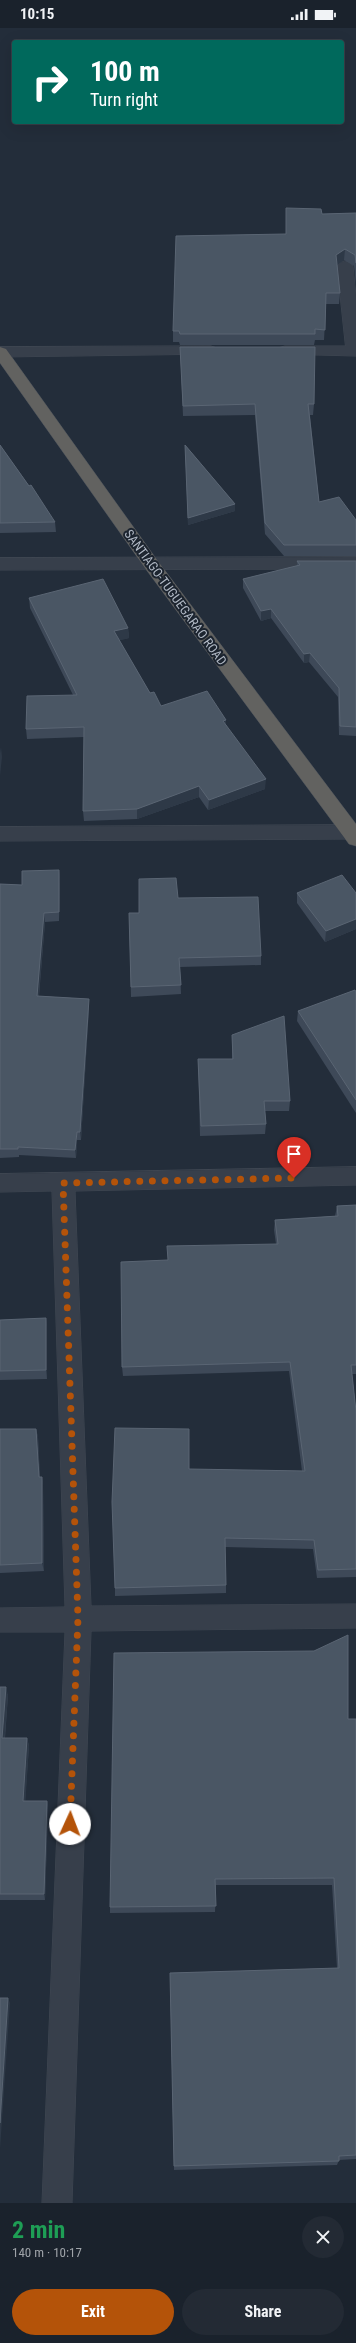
<!DOCTYPE html>
<meta charset="utf-8">
<style>
body{margin:0;font-family:"Roboto Condensed",sans-serif;background:#232a34;color:#f1f3f6;height:100vh;display:flex;flex-direction:column;font-size:15px;white-space:nowrap}
*{box-sizing:border-box;margin:0}
p{font-size:13px;color:#9fa4a9}
.icon{flex:none;width:22px;height:22px;fill:none;stroke:currentColor;stroke-width:2;stroke-linecap:round;stroke-linejoin:round}
.map{position:relative;height:2175px;overflow:hidden}
.panel{display:flex;flex-direction:column;background:#1a222c;flex:1}
.panel>*{flex:none}
.top-card{position:absolute;left:12px;top:12px;width:332px;height:84px;border-radius:4px;box-shadow:0 4px 16px #0002,0 0 0 1px #383f48;background:#00695c;color:#fff;overflow:hidden}
.pin{position:absolute;display:grid;place-items:center;width:34px;height:34px;color:#fff;margin:-41px -17px;border-radius:50% 50% 50% 0;rotate:-45deg;box-shadow:0 0 4px #0007}
.pin .icon{rotate:45deg}
.me{position:absolute;width:44px;margin:-22px;rotate:2deg;stroke-linejoin:round;filter:drop-shadow(0 0 3px #0008)}
.turn{display:flex;align-items:center;gap:14px;height:84px;padding:0 12px;font-size:18px}
.turn .icon{width:52px;height:52px;stroke-width:2.5}
.turn b{display:block;font-size:28px;line-height:34px}
.round{display:grid;place-items:center;flex:none;width:42px;height:42px;border-radius:21px;background:#232a34}
.head{display:flex;align-items:center;justify-content:space-between;height:68px;padding:0 12px}
h1{font-size:24px;font-weight:700;line-height:30px;color:#1e9e55}
.action{display:flex;gap:8px;margin-top:auto;padding:8px 12px}
.action a{flex:1;height:46px;border-radius:24px;background:#b45309;color:#fff;font-size:16px;font-weight:700;line-height:46px;text-align:center}
.action a+a{background:#232a34;color:#f1f3f6}
.status{display:flex;justify-content:space-between;align-items:center;height:28px;padding:0 20px;background:#1a222c;direction:ltr}
.status svg{height:11px;fill:currentColor}
.map>svg:first-child{display:block}
</style>
<div class="status"><b>10:15</b><svg viewBox="0 0 49 12"><path d="M0 12V9h3v3zM5 12V6h3v6zM10 12V3h3v9zM15 12V0h3v12zM26 1h20v11H26zM47 4h2v5h-2z"/></svg></div>
<div class="map">
<svg width="356" height="2175" viewBox="0 0 356 2175">
<rect width="100%" height="100%" fill="#232d3a"/>
<g fill="none" stroke-linecap="round" stroke-linejoin="round">
<g stroke="#404853" stroke-width="1">
<polygon id="service" points="345,233 350,235 353,238 356,268 356,327 348,326 346,323 337,238 340,235"/>
</g>
<g stroke="#404853" stroke-width="1">
<g id="minor">
<polygon points="211,318 217,320 219,323 217,326 0,329 0,319"/>
<polygon points="285,318 356,318 356,328 279,326 277,323 279,320"/>
<polygon points="356,529 356,541 0,542 0,530"/>
<polygon points="356,797 356,811 0,813 0,799"/>
<polygon points="356,1139 356,1157 75,1163 91,1578 356,1576 356,1600 91,1603 72,2175 42,2175 65,1604 0,1604 0,1580 65,1579 52,1163 0,1164 0,1146"/>
</g>
</g>
<g stroke="#424a55" stroke-width="1">
<polygon id="trunk" points="0,319 6,321 157,532 356,796 356,818 349,816 145,540 0,335"/>
</g>
<use href="#service" fill="#373f4b" fill-rule="evenodd"/>
<use href="#minor" fill="#373f4b" fill-rule="evenodd"/>
<use href="#trunk" fill="#626260" fill-rule="evenodd"/>
</g>
<g fill="#3e4958">
<polygon points="286,180 322,186 356,185 356,257 354,238 344,232 337,237 340,265 339,276 326,276 324,312 315,312 314,317 180,317 179,314 173,314 173,303 286,206"/>
<polygon points="180,319 314,376 313,387 310,387 319,474 356,492 356,528 284,528 265,506 255,387 183,388"/>
<polygon points="0,417 55,494 56,504 0,505"/>
<polygon points="185,417 235,476 235,483 188,497"/>
<polygon points="297,533 356,533 356,708 339,707 338,669 309,634 304,635 271,590 261,593 243,560 243,551 297,538"/>
<polygon points="29,570 128,600 129,610 119,612 150,665 161,678 226,697 265,761 208,782 199,769 137,791 84,793 83,783 84,709 27,711 26,701 73,667 30,580"/>
<polygon points="59,842 60,851 59,893 45,894 39,968 89,971 89,980 81,1112 77,1112 76,1130 19,1127 19,1129 0,1130 0,856 22,857"/>
<polygon points="297,865 356,865 356,901 325,914 297,875"/>
<polygon points="178,870 261,928 261,937 180,939 181,966 131,969 129,885 139,885"/>
<polygon points="356,964 356,1085 297,993 298,983"/>
<polygon points="232,1007 290,1073 289,1083 265,1083 266,1096 265,1106 200,1108 198,1031 232,1031"/>
<polygon points="356,1177 356,1346 352,1346 356,1383 356,1549 317,1550 313,1521 225,1519 226,1557 226,1565 115,1568 115,1560 189,1441 302,1443 289,1343 123,1348 122,1339 276,1216 274,1202 275,1192 335,1188 337,1178"/>
<polygon points="46,1290 47,1299 47,1351 0,1352 0,1292"/>
<polygon points="0,1401 36,1401 38,1409 40,1449 42,1449 43,1457 44,1543 0,1545"/>
<polygon points="0,1659 8,1667 5,1710 27,1710 29,1718 25,1773 47,1773 48,1779 45,1872 0,1872"/>
<polygon points="348,1691 356,1691 356,2131 339,2132 337,2137 174,2142 170,1945 337,1940 332,1857 216,1857 215,1884 110,1885 110,1879"/>
</g>
<g fill="#2e3947">
<polygon points="345,221 344,232 336,238 336,227"/>
<polygon points="235,476 235,483 188,497 188,490"/>
<polygon points="271,581 271,590 261,593 261,583"/>
<polygon points="128,600 129,610 114,614 114,603"/>
<polygon points="310,625 309,634 304,635 304,626"/>
<polygon points="226,692 226,702 223,693"/>
<polygon points="1,719 2,729 0,748 0,725"/>
<polygon points="266,751 265,761 208,782 209,772"/>
<polygon points="199,758 199,769 137,791 137,781"/>
<polygon points="59,842 60,851 59,893"/>
<polygon points="44,885 45,894 38,977 37,968"/>
<polygon points="356,891 356,901 325,914 326,903"/>
<polygon points="89,971 89,980 81,1112 80,1104"/>
<polygon points="77,1104 77,1112 76,1130 75,1122"/>
<polygon points="46,1290 47,1299 47,1351 46,1342"/>
<polygon points="36,1401 38,1409 40,1457 39,1449"/>
<polygon points="42,1449 43,1457 44,1543 42,1535"/>
<polygon points="6,1659 8,1667 4,1717 2,1710"/>
<polygon points="27,1710 29,1718 25,1780 23,1773"/>
<polygon points="47,1773 48,1779 45,1872 44,1866"/>
<polygon points="8,1970 10,1975 0,2121 0,2095"/>
</g>
<g fill="#4a5664" stroke="#5a6573">
<polygon points="286,180 321,181 322,186 356,185 356,235 355,227 345,221 336,227 340,265 326,265 325,302 315,301 315,306 180,306 179,303 173,303 176,208 286,206"/>
<polygon points="180,319 315,319 314,376 308,376 319,474 339,469 356,492 356,517 284,517 265,495 255,376 183,378"/>
<polygon points="0,417 29,458 31,457 55,494 0,495"/>
<polygon points="185,417 235,476 188,490"/>
<polygon points="297,533 356,533 356,699 340,698 339,660 310,625 304,626 271,581 261,583 243,551 300,537"/>
<polygon points="103,551 128,600 114,603 150,665 154,664 161,678 207,663 226,692 223,693 266,751 209,772 199,758 137,781 83,783 84,699 26,701 27,668 77,667 29,570"/>
<polygon points="59,842 59,884 44,885 37,968 89,971 80,1104 77,1104 75,1122 18,1119 18,1121 0,1121 0,856 22,857 22,843"/>
<polygon points="342,847 356,865 356,891 326,903 297,865"/>
<polygon points="176,850 178,870 258,869 261,928 179,930 181,957 131,959 129,885 139,885 139,851"/>
<polygon points="355,962 356,964 356,1072 298,983"/>
<polygon points="284,988 290,1073 264,1073 266,1096 201,1098 198,1031 233,1031 232,1007"/>
<polygon points="356,1177 356,1337 351,1337 356,1383 356,1541 318,1542 314,1512 225,1510 226,1557 115,1560 112,1474 115,1400 189,1401 189,1441 305,1443 290,1334 122,1339 121,1234 168,1232 167,1218 278,1216 275,1192 338,1188 337,1178"/>
<polygon points="46,1290 46,1342 0,1343 0,1292"/>
<polygon points="0,1401 36,1401 39,1449 42,1449 42,1535 0,1537"/>
<polygon points="348,1607 348,1691 356,1691 356,2127 339,2128 339,2133 174,2138 170,1945 339,1940 334,1850 215,1851 216,1878 110,1879 114,1625 314,1623"/>
<polygon points="0,1659 6,1659 2,1710 27,1710 23,1773 47,1773 44,1866 0,1866"/>
<polygon points="0,1970 8,1970 0,2095"/>
</g>
<g fill="none" stroke-linecap="round" stroke-linejoin="round">
<polyline stroke="#b45309" stroke-width="7" stroke-dasharray="0 12.6" points="70,1796 78,1590 63,1155 294,1150"/>
</g>
<g text-anchor="middle" stroke-width="4" stroke-linejoin="round" paint-order="stroke">
<g font-size="13" fill="#b2bac6" stroke="#1c242f">
<text transform="translate(176 569) rotate(54)" y="5">SANTIAGO-TUGUEGARAO ROAD</text>
</g>
</g>
</svg>
<div class="pin" style="left:294px;top:1150px;background:#d93025"><svg class="icon" aria-label="arrive" viewBox="0 0 24 24"><path d="M6 21V4h12l-3 4 3 4H6"/></svg></div>
<svg class="me" style="left:70px;top:1796px" viewBox="-20 -20 40 40"><circle r="19" fill="#fff"/><path d="M0-13L10 11 0 6-10 11z" fill="#b45309"/></svg>
<div class="top-card">
<div class="turn"><svg class="icon" aria-label="right" viewBox="0 0 24 24"><path d="M7 20v-9h11M14 6l5 5-5 5"/></svg><div><b>100 m</b>Turn right</div></div>
</div>
</div>
<section class="panel">
<div class="head"><div><h1>2 min</h1><p>140 m · 10:17</p></div><a class="round"><svg class="icon" aria-label="close" viewBox="0 0 24 24"><path d="M6 6l12 12M18 6L6 18"/></svg></a></div>
<div class="action"><a>Exit</a><a>Share</a></div>
</section>
